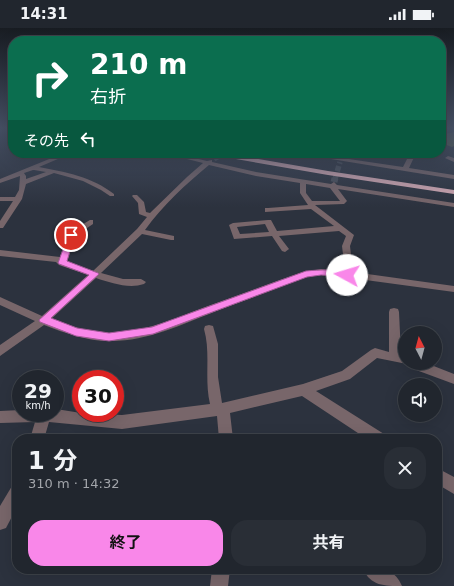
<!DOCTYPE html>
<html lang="ja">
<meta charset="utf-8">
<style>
body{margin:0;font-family:"DejaVu Sans","Noto Sans JP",sans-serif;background:#292e36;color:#f1f3f6;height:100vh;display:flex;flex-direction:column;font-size:15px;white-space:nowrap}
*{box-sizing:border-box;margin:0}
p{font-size:13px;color:#a2a5aa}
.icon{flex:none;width:22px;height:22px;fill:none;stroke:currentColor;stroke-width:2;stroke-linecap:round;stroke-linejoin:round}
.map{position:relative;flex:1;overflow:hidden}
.drawer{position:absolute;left:12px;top:406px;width:430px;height:140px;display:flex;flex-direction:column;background:#21262e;border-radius:16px;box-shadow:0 4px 16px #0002,0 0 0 1px #3e434a}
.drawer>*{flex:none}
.guide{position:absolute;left:8px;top:8px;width:438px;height:122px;border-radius:16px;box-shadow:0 4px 16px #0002,0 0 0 1px #3e434a;background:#0b6e4f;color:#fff;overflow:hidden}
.needle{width:26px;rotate:354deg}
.fabs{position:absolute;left:398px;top:298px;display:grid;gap:8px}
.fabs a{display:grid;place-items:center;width:44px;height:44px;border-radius:50%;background:#21262e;box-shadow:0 4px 16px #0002,0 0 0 1px #3e434a;font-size:20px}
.speed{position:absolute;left:12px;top:342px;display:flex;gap:8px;font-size:20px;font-weight:700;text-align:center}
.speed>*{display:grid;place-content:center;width:52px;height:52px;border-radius:50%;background:#21262e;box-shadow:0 4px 16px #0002,0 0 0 1px #3e434a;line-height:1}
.speed small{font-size:10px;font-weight:400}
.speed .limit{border:6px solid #d22;background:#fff;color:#111}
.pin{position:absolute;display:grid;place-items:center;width:34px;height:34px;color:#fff;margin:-17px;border:2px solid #fff;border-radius:50%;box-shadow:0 1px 4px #0007}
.me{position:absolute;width:44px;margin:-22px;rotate:276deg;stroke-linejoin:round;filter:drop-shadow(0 0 3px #0008)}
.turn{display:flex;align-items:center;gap:14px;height:84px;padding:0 16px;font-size:18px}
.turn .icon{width:52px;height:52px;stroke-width:2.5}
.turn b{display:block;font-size:28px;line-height:34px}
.then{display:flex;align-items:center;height:38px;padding:0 16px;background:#0003;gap:8px;font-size:15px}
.round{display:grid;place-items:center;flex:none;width:42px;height:42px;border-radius:16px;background:#292e36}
.head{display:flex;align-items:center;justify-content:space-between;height:68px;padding:0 16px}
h1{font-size:24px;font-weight:700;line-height:30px}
.action{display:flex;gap:8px;margin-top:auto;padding:8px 16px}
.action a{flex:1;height:46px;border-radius:16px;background:#f987e9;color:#111;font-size:16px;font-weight:700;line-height:46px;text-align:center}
.action a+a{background:#292e36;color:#f1f3f6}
.status{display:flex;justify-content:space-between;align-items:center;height:28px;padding:0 20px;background:#21262e;direction:ltr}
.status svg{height:11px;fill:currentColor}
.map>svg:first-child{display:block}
</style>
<div class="status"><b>14:31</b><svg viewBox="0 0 49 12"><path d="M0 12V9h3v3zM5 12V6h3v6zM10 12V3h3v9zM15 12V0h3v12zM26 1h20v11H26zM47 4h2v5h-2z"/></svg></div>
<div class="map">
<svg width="454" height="558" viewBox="0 0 454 558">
<rect width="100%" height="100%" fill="#2c323e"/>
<polygon fill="#606946" points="454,104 454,118 452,119 441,115 441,107"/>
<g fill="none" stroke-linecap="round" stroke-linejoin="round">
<g stroke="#494f5a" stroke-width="5.5" stroke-dasharray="5.5 2.5" stroke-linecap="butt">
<polyline points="214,131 224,125"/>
<polyline points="335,151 340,134"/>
</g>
<polyline stroke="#494f5a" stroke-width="7" stroke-dasharray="7 3.5" stroke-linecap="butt" points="334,154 335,150"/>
<g fill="#78666a" fill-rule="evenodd">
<path d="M64 125H72L39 139C66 144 92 149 114 166V168H110L101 162 83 153 54 145 26 156 22 171 3 200H0V193L13 173H0V169H15L19 162 20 148 0 155V151ZM33 142H34L46 144 26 151V148L24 145Z"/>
<path d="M163 125H173L207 133 212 132V134L256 144 331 156 334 154 337 157 454 175V179L338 161 347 173 344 176 315 177 354 207 350 218 353 244 454 258V264L336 248 321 247 307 249C276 261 245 272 214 284 181 297 145 314 109 313 87 313 65 305 44 297L0 328V317L35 293 0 277V269L42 288 88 247 59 237 56 234 0 228V222L60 229 68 205 90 192H93V196L75 208 67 234 93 243 137 201 147 189 139 186 138 175 132 168 133 167H137L144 174 146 184 150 185 187 149 203 135ZM209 137 256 148 300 155V165L308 177 268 180H265V184L311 181 334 198 277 203 271 192H268L233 195 229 197 234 211 272 208 282 223 285 224 289 221 279 208 339 203 346 208 342 218 345 243 321 241 303 244C271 255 239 267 208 278 176 290 145 304 111 305 91 305 70 298 51 291L96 250C111 255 129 261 144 256L146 254 141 251H123L101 245 142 206 171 212H174V208L145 202C163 177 186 156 209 137ZM306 156 330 160 340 173H312L306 165ZM265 196 269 204 240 206 237 199Z"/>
<polygon points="294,125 308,125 403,139 410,125 416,125 409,140 454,147 454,151"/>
<polygon points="448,128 454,130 454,134 445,130"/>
<path d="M394 280 398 281 399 284 401 326 405 327V335H426L454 346V356L408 339 407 336 377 330 350 351 316 363 384 406 386 411H367L302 368 230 385 233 411H219L217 388 122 401 49 394 44 411H30L35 394 0 395V383L21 382V385H55L56 381 81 385 122 387 210 376C204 351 211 325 204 301L205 298 209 297 213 298 218 316V349L222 375 303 356 342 343 371 322 375 320 389 324V284L390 281Z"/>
<polygon points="437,440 454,449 454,466 437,456"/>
<polygon points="17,455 17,479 6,500 0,502 0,478 12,458"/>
<polygon points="212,541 230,541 228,558 210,558"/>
<path d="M363 541C381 541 394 539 402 558 384 558 371 558 363 541Z"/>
</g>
<polygon fill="#d9adb7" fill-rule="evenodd" points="210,125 224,125 328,143 454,162 454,166 328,147 213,127"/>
</g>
<linearGradient id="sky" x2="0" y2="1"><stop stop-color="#181c22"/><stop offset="0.56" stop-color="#454f63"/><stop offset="1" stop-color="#454f63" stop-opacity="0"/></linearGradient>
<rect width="454" height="179" fill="url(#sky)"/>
<path fill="#f987e9" stroke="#a25897" d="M69 205H71L75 207 67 233 98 245 99 246 51 290 77 300 109 305 152 299 306 243C316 242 344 240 351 247L347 249 321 247 307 249 153 306 109 313 76 308 40 294 39 292 89 247 59 236 58 235Z"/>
</svg>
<div class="fabs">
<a><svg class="needle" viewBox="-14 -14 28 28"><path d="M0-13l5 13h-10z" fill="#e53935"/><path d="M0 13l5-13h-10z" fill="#a2a5aa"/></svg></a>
<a><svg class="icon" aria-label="sound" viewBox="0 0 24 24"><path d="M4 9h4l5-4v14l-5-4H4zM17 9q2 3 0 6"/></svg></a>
</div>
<div class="speed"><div>29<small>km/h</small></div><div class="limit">30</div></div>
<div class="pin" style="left:71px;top:207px;background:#d93025"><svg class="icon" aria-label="arrive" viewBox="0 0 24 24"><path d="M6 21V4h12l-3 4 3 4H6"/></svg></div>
<svg class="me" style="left:347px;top:247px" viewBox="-20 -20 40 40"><circle r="19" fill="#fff"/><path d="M0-13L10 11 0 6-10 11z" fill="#f987e9"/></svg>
<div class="guide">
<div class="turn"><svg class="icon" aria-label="right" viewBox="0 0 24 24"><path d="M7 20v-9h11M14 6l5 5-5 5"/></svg><div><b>210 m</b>右折</div></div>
<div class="then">その先<svg class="icon" aria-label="left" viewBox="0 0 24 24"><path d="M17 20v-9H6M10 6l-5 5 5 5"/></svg></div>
</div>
<section class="drawer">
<div class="head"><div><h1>1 分</h1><p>310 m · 14:32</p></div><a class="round"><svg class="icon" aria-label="close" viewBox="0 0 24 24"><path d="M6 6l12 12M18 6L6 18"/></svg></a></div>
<div class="action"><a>終了</a><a>共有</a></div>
</section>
</div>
